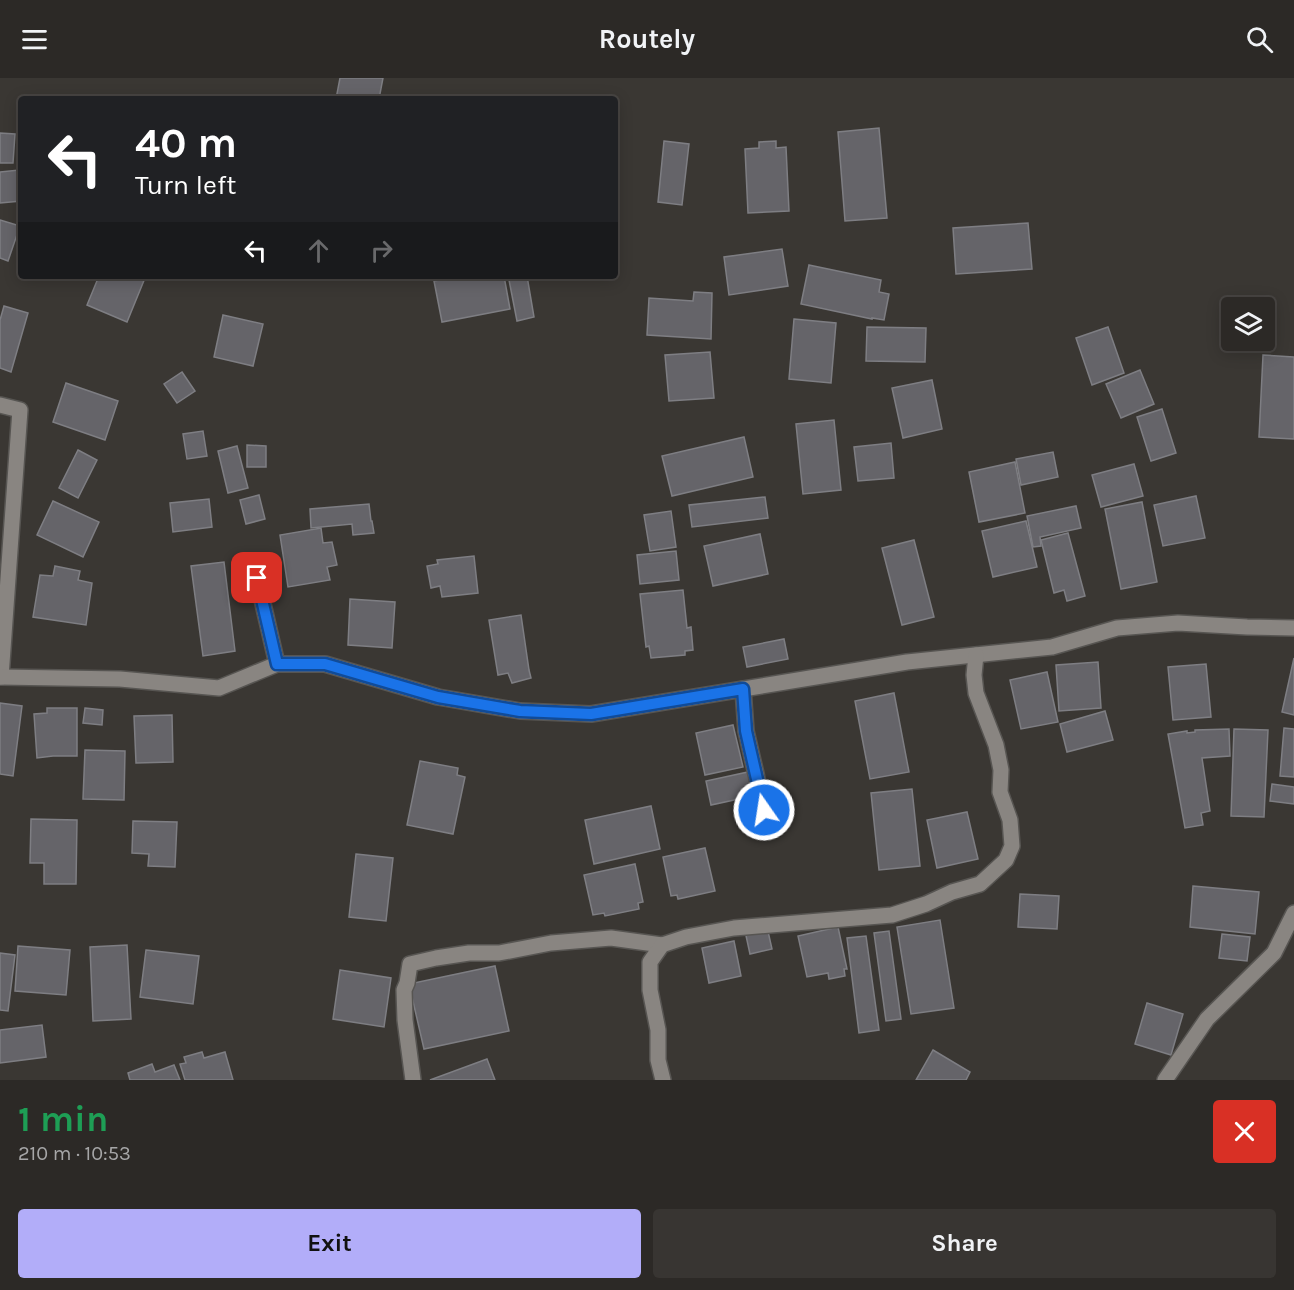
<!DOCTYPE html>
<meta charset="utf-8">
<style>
body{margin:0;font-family:Karla,sans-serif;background:#383532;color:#f1f3f6;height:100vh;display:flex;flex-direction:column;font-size:22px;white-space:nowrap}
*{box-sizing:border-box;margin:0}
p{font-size:20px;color:#a6a6a7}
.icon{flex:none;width:33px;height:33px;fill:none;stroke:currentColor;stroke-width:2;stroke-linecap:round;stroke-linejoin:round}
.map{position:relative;height:1002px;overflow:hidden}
.drawer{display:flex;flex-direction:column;background:#2c2926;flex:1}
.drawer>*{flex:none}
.banner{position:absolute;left:18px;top:18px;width:600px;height:183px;border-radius:6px;box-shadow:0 3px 15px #0003,0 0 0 2px #484543;background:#202124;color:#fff;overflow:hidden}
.tools{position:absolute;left:1221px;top:219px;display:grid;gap:12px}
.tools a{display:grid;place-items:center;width:54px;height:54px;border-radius:6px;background:#2c2926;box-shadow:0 3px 15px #0003,0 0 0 2px #484543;font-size:30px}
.pin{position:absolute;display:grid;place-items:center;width:51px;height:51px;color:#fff;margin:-26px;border-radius:12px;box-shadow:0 3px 9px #0006}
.me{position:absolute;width:66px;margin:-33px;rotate:347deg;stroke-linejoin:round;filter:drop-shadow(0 0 4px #0008)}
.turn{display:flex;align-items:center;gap:21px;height:126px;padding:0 18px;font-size:27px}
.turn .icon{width:78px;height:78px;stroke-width:2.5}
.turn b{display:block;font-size:42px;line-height:51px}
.lanes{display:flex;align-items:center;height:57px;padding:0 18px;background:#0003;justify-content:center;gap:30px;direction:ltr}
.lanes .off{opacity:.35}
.round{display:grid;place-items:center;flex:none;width:63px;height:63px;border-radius:6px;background:#383532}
.head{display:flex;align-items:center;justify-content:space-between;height:102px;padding:0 18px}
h1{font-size:36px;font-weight:700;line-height:45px;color:#1e9e55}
.cta{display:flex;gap:12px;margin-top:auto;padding:12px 18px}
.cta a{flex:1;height:69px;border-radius:6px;background:#b2adf9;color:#111;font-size:24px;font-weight:700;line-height:69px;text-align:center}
.cta a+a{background:#383532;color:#f1f3f6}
header{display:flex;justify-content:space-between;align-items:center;height:78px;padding:0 18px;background:#2c2926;font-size:27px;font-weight:700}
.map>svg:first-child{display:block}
</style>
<header><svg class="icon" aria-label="menu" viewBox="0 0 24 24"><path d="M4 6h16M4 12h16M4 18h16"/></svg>Routely<svg class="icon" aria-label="search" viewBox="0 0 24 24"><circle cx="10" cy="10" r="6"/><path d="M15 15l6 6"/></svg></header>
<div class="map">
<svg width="1294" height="1002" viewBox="0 0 1294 1002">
<rect width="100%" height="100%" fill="#3a3733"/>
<g fill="#656469" stroke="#7e7e83" stroke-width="1.5">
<polygon points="340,0 383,0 379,21 336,21"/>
<polygon points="879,50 887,140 845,143 838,54"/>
<polygon points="0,55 15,56 13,85 0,85"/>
<polygon points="664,63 689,66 682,127 658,124"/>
<polygon points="776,63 776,70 786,69 789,133 748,135 745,71 759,70 759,64"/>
<polygon points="19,92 21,123 0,125 0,94"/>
<polygon points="0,142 20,148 8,183 0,180"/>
<polygon points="1028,145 1032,191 956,196 953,150"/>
<polygon points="782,171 788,208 729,217 724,179"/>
<polygon points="809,187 881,202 879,214 889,216 884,242 872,240 872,241 801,226"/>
<polygon points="99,198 139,198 145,200 127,244 87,227"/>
<polygon points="460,198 504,198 510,231 442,244 434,203"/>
<polygon points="527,198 534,239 517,243 509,202"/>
<polygon points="694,214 712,215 711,261 647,257 649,220 693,223"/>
<polygon points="4,228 28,235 11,294 0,290 0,242"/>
<polygon points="223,237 263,246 253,288 214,279"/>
<polygon points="794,241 836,245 831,305 789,301"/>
<polygon points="867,249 926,250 925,284 866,283"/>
<polygon points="1108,249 1124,295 1092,307 1076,260"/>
<polygon points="710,274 714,320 669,323 665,277"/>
<polygon points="1263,277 1294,279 1294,361 1259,359"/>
<polygon points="1140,292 1154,326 1121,340 1106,306"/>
<polygon points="182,294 195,313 177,325 164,306"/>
<polygon points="932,302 942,351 903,360 892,310"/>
<polygon points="66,305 118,323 105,362 53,344"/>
<polygon points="1162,331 1176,375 1151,383 1137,339"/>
<polygon points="834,342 841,412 803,416 796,346"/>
<polygon points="203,353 207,378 187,381 183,356"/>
<polygon points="744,359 753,399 672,418 662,378"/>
<polygon points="891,365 894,400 858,403 854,369"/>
<polygon points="247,367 266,368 266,389 247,389"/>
<polygon points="237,368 248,410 228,415 218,373"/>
<polygon points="78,372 97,382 78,420 59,410"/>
<polygon points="1053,374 1058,399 1021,407 1016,381"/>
<polygon points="1015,384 1025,435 979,444 969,394"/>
<polygon points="1134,386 1143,418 1101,429 1092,397"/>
<polygon points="259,417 265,441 246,446 240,422"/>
<polygon points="1196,418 1205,460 1163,468 1154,427"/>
<polygon points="765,419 768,440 692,449 689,427"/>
<polygon points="209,421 212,449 173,454 170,425"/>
<polygon points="53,423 99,444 83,479 37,457"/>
<polygon points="1142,424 1157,504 1121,511 1105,431"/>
<polygon points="369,426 371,443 372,443 374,455 353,457 352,446 311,450 310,431"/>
<polygon points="1076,428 1081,450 1040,459 1041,468 1033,469 1027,438"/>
<polygon points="671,433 676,469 650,473 644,437"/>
<polygon points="1026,443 1037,489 993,499 982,453"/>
<polygon points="321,450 323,465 332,464 337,487 327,489 330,502 288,509 280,457"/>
<polygon points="1068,455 1085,518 1067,523 1064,512 1054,515 1041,462"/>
<polygon points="760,456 768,496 713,508 704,468"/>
<polygon points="914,462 934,539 902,547 882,470"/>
<polygon points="676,473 679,502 640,506 637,477"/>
<polygon points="474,478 478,515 442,519 440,508 431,510 427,488 438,486 437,482"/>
<polygon points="224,484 235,573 203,578 191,488"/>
<polygon points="55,488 80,493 78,502 92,505 86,547 33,539 40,497 53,498"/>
<polygon points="683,512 687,550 691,549 693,572 685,573 685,577 651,580 649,568 646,569 640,516"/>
<polygon points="350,521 395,524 392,570 348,567"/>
<polygon points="521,537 529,592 531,600 512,605 508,595 498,597 489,542"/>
<polygon points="784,561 788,581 747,589 743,569"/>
<polygon points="1294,580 1294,637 1282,634"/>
<polygon points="1098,584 1101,630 1059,633 1056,587"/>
<polygon points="1206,586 1211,639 1173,642 1168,589"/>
<polygon points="1047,594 1058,644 1021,651 1010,602"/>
<polygon points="894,615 909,694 870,701 855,623"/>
<polygon points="0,625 22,628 13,698 0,696"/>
<polygon points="47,630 77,630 77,678 53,678 37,680 34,636 47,635"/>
<polygon points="85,630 103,632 102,647 83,645"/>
<polygon points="1105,633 1113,662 1067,674 1060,646"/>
<polygon points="172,637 173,684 136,685 134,638"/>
<polygon points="733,647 743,689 705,697 696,655"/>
<polygon points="1284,650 1294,651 1294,699 1280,698"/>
<polygon points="1229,651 1230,678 1202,680 1210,733 1201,735 1203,747 1185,750 1168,656 1187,653 1187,655 1195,654 1195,652"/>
<polygon points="1234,651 1268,652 1264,739 1231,738"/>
<polygon points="85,672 125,673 124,722 83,721"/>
<polygon points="420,683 458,690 457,697 465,699 453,756 407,747"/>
<polygon points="748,694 753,718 711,727 706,703"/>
<polygon points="1272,706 1294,709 1294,726 1270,723"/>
<polygon points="912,711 920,788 879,792 871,715"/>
<polygon points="651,728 660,771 594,786 585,742"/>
<polygon points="967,734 978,781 937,790 927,742"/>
<polygon points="31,741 77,742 76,806 44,806 44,785 30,785"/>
<polygon points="133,743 177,744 175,789 148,788 149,776 132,775"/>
<polygon points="705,770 715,813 678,821 677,817 671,818 663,779"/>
<polygon points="356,776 393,780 386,843 349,839"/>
<polygon points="635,786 643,824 638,825 639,831 605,838 604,835 593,837 584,797"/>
<polygon points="1193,808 1259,814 1255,856 1190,849"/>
<polygon points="1020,816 1059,818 1057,851 1018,849"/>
<polygon points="940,842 954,930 911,936 897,849"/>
<polygon points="767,849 772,871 750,876 745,853"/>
<polygon points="838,849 847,891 844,891 845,898 829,901 828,895 807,899 798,858"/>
<polygon points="889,853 901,941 886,943 874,855"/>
<polygon points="1222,856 1250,859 1247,883 1219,880"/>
<polygon points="866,858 879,952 859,955 847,860"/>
<polygon points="734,863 741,898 709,905 702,870"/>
<polygon points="127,867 131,941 93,943 90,869"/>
<polygon points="18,868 70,872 66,917 15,913"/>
<polygon points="146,872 199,878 193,926 140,919"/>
<polygon points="0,875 15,877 8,933 0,932"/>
<polygon points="495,888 509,953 424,971 409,906"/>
<polygon points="340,892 391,900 384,949 333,941"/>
<polygon points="1147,925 1183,936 1171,977 1135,966"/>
<polygon points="42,947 46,979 0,985 0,952"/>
<polygon points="933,972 970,994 966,1002 916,1002"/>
<polygon points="202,974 204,980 225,974 233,1002 185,1002 180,986 186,985 184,979"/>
<polygon points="487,981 495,1002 430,1002"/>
<polygon points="152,986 155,994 174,987 180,1002 130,1002 128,995"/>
</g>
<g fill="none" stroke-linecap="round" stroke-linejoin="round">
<g stroke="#575552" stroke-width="18">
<g id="street">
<polyline points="0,327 20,332 1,599"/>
<polyline points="257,500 277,586"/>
<polyline points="0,599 120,601 219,610 277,586 325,586 438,619 520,633 591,636 907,584 1052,569 1117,550 1178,545 1247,549 1294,550"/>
<polyline points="743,611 746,653 769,752"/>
<polyline points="413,1002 405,942 404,912 407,905 410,886 436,880 469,875 499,875 551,865 611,860 662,867"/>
<polyline points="663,1002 658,982 658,952 650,912 650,884 662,867 686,859 734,850 892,837 926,826 952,814 980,806 1006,782 1012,768 1010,742 1000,714 1001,692 996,667 976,615 974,597 976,577"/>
<polyline points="1165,1002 1207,941 1274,875 1294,835"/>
</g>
</g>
<use href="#street" stroke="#898581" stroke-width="15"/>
</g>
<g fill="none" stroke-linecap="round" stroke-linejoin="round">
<g stroke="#114b97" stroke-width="15">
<polyline id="route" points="257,500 277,586 325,586 438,619 520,633 591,636 743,611 746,653 764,732"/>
</g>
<use href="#route" stroke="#1a73e8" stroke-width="10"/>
</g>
</svg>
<div class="tools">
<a><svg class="icon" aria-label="layers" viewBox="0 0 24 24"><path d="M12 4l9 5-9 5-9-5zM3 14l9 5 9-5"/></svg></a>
</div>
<div class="pin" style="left:257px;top:500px;background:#d93025"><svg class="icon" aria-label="arrive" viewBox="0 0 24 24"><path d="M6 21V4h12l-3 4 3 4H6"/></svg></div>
<svg class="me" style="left:764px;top:732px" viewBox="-20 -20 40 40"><circle r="17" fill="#1a73e8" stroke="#fff" stroke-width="3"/><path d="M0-11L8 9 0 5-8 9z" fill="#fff"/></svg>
<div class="banner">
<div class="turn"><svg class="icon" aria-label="left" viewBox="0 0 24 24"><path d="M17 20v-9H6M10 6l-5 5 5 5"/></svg><div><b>40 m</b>Turn left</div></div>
<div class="lanes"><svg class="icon" aria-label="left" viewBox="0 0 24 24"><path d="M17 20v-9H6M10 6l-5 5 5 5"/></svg><svg class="icon off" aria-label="ahead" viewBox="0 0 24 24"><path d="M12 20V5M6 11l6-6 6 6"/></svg><svg class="icon off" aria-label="right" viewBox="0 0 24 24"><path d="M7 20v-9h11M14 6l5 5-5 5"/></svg></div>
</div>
</div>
<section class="drawer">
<div class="head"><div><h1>1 min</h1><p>210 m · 10:53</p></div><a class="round" style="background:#d93025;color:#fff"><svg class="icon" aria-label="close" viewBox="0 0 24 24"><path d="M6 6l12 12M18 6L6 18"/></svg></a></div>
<div class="cta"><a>Exit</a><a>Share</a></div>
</section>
